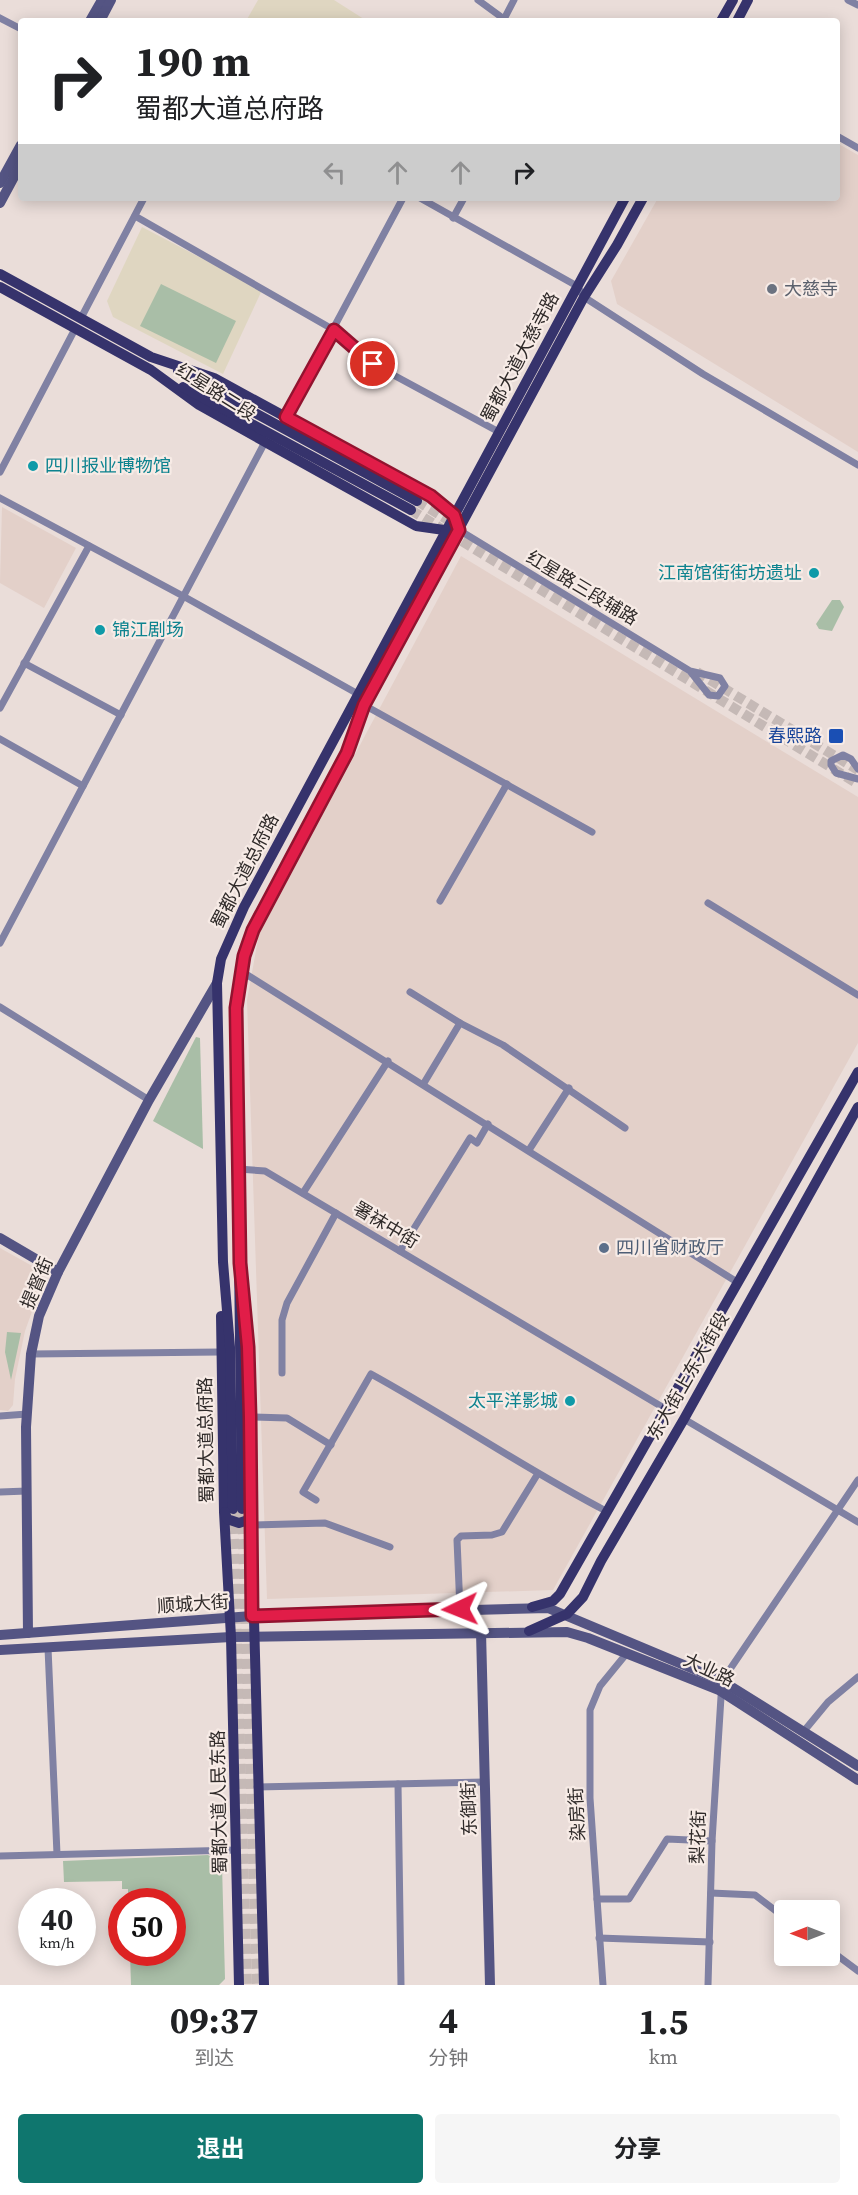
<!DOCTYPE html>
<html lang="zh">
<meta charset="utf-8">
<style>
body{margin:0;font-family:"Source Serif 4","Noto Sans SC",serif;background:#f6f6f6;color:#202124;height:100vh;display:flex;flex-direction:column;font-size:22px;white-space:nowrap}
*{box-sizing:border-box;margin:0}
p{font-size:20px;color:#757577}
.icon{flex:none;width:33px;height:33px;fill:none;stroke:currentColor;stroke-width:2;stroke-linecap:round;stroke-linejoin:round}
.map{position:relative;height:1985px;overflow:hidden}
.panel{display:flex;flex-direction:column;background:#fff;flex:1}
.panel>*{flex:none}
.banner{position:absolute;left:18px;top:18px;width:822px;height:183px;border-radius:6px;box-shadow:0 3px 15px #0003;background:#fff;color:#202124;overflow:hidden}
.needle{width:39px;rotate:270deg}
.fabs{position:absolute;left:774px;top:1900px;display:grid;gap:12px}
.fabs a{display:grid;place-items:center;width:66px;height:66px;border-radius:6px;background:#fff;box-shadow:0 3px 15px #0003;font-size:30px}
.speed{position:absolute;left:18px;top:1888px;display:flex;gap:12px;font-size:30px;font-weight:700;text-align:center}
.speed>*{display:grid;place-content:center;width:78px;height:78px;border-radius:50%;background:#fff;box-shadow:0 3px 15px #0003;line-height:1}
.speed small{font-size:15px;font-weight:400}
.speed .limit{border:9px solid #d22;background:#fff;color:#111}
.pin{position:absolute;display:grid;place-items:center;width:51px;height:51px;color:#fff;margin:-26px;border:3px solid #fff;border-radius:50%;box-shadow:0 2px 6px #0007}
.me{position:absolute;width:66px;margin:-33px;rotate:268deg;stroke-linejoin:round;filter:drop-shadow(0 0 4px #0008)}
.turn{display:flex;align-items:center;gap:21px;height:126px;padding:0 18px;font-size:27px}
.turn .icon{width:78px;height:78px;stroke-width:2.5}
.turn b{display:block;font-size:42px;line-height:51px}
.lanes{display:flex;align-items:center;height:57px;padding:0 18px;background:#0003;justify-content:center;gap:30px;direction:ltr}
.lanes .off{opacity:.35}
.eta{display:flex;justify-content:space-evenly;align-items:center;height:102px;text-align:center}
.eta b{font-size:36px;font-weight:700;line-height:42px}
.cta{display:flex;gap:12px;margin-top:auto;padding:12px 18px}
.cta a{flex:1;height:69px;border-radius:6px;background:#0f766e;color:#fff;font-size:24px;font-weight:700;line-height:69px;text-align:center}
.cta a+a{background:#f6f6f6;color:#202124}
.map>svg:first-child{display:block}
</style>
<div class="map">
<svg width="858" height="1985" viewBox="0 0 858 1985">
<rect width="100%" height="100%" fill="#eaddd9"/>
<g fill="#e3d0c9">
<polygon points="837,143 858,155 858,452 617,304 611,281 658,198 837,198"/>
<polygon points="2,507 76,548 44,608 0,583"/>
<polygon points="461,556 858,797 858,1043 553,1590 267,1599 247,1000 259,934"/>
<polygon points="0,1248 43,1272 43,1281 25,1331 15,1379 13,1405 8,1411 0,1410"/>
</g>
<g fill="#dfd6c1">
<polygon points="258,0 334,0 367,21 246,21"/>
<polygon points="142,227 262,290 223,374 113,317 107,301"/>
</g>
<g fill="#a9bea7">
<polygon points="161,284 236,321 216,363 140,326"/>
<polygon points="832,600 840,600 844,607 832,631 819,629 816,624"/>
<polygon points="196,1037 200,1038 203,1149 153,1121"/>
<polygon points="7,1332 21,1333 11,1380 5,1352"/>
<polygon points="208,1855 222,1865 225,1979 219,1985 131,1985 130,1953 172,1953 172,1902 128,1902 128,1889 122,1889 122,1881 64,1882 63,1861"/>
</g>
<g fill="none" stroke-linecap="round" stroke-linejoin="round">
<g stroke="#c5b9b6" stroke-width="10" stroke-dasharray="10 5" stroke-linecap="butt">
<polyline points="417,501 458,526"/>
<polyline points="411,510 858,784"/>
<polyline points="697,672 858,770"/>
<polyline points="233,1509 247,1985"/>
<polyline points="242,1509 257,1985"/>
</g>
<g stroke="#8081a3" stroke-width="7">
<polyline points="478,0 504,19"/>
<polyline points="848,0 858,5"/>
<polyline points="0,18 21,29"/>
<polyline points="503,21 514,0"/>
<polyline points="837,136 858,148"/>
<polyline points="420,198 577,286 584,297 703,374 858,465"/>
<polyline points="135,216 334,330 373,364 499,432"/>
<polyline points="453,218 464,198"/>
<polyline points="81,318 144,198"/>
<polyline points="286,417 403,198"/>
<polyline points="0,472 75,329"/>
<polyline points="0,498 183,596 358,694"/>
<polyline points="459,530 690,671 720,678 725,686 718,696 709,695 690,671"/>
<polyline points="24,663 121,715"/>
<polyline points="364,705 592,832"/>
<polyline points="0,708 89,546"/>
<polyline points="0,739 83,786"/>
<polyline points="858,769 851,759 843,755 831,761 831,765 836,773 858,779"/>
<polyline points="440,901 507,784"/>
<polyline points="708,903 858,995"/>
<polyline points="0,943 265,442"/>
<polyline points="241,971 737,1282"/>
<polyline points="410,992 460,1023 503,1045 625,1128"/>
<polyline points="0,1007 149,1100"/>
<polyline points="424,1083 460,1023"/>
<polyline points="529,1150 569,1088"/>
<polyline points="238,1169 265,1171 664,1408"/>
<polyline points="303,1193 388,1061"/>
<polyline points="400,1251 470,1138 477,1143 488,1124"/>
<polyline points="31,1354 220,1352"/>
<polyline points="282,1373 282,1320 287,1303 336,1213"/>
<polyline points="0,1416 27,1414"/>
<polyline points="250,1417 287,1418 331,1445"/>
<polyline points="684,1419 858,1522"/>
<polyline points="0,1492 27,1491"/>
<path d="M316 1500 303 1492 371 1374C451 1418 525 1469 606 1511"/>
<polyline points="251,1525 325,1523 390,1547"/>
<polyline points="460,1609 457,1540 461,1536 492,1535 502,1532 537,1475"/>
<polyline points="48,1648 57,1854"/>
<polyline points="804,1731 828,1702 858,1677"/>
<polyline points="398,1784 401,1985"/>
<polyline points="257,1787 484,1782"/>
<polyline points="0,1856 237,1850"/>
<polyline points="711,1893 755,1895 784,1917"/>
<polyline points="597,1899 629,1899 667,1839 712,1841"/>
<polyline points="599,1938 710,1942"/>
<polyline points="830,1950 858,1971"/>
<polyline points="603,1985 590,1798 590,1710 600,1686 627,1653"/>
<polyline points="708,1985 712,1841 722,1681 858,1480"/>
</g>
<g stroke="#545483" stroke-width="10">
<polyline points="90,21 102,0"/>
<polyline points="100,21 111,0"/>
<polyline points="0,183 21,145"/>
<polyline points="0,203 21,164"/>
<polyline points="0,1238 58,1272"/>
<polyline points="481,1632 490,1985"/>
<polyline points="28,1633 26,1427 31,1354 39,1316 58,1272 149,1100 217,983"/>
<polyline points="0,1635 252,1616 548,1608 722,1681 858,1766"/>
<polyline points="0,1650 231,1637 567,1632 588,1638 719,1690 858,1780"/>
</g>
<g stroke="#36336c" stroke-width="10">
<polyline points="721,21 733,0"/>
<polyline points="737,21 748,0"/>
<polyline points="0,274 151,357 214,378 431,496 454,515 456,521"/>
<polyline points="0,287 151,370 199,405 416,526 451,531"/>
<polyline points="178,371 417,501"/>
<polyline points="183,387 411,510"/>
<polyline points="221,1316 224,1512 231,1637 239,1985"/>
<polyline points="246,1326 264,1985"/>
<polyline points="233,1509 230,1347 223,1262 217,983 221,959 244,907 625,198"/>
<polyline points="242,1509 236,1008 244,956 253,930 347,753 364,705 584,297 617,245 643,198"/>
<polyline points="225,1512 227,1519 239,1523 248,1520 252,1512"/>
<polyline points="532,1607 553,1601 560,1594 858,1072"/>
<polyline points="529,1631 567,1614 583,1597 601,1561 684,1419 858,1107"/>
</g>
</g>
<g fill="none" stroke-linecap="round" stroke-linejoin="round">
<g stroke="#92132f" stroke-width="15">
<polyline id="route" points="373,364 334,330 286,417 431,496 454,515 459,530 364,705 347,753 253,930 244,956 236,1008 240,1263 248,1347 250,1417 252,1616 460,1609"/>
</g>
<use href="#route" stroke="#e11d48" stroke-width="10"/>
</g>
<circle fill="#6b7280" stroke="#f7ebe6" stroke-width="2" cx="772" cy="289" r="6"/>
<g fill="#0f9aa8" stroke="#f7ebe6" stroke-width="2">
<circle cx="33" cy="466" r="6"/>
<circle cx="814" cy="573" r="6"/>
<circle cx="100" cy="630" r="6"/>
<circle cx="570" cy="1401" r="6"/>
</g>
<rect fill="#1a4fb4" stroke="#f7ebe6" stroke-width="2" x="828" y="728" width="16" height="16" rx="3"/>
<circle fill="#5c6f8a" stroke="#f7ebe6" stroke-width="2" cx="604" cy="1248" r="6"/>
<g text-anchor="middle" stroke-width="4.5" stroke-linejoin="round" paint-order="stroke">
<g font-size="18" fill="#5b616d" stroke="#f7ebe6" text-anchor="start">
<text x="784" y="295">大慈寺</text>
</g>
<g font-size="18" fill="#2f2a29" stroke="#f7ebe6">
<text transform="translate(520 357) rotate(-62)" y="6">蜀都大道大慈寺路</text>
<text transform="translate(216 392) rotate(32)" y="6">红星路二段</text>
<text transform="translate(582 588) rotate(31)" y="6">红星路三段辅路</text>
<text transform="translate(245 871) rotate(-63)" y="6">蜀都大道总府路</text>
<text transform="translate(386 1225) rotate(31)" y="6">署袜中街</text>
<text transform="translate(37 1283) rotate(-67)" y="6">提督街</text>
<text transform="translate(688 1376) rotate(-60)" y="6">东大街上东大街段</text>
<text transform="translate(206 1440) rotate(-91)" y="6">蜀都大道总府路</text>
<text transform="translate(193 1604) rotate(-4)" y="6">顺城大街</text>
<text transform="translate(709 1670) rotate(25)" y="6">大业路</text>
<text transform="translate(219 1802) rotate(-91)" y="6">蜀都大道人民东路</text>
<text transform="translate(469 1809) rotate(-92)" y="6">东御街</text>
<text transform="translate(577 1814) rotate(-93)" y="6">染房街</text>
<text transform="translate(698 1837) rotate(-88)" y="6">梨花街</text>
</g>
<g font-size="18" fill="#0d838f" stroke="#f7ebe6" text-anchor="start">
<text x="45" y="472">四川报业博物馆</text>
<text x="802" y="579" text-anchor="end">江南馆街街坊遗址</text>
<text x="112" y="636">锦江剧场</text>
<text x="558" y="1407" text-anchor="end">太平洋影城</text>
</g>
<g font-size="18" fill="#164399" stroke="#f7ebe6" text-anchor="end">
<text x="822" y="742">春熙路</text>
</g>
<g font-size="18" fill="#4e5e75" stroke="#f7ebe6" text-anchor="start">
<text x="616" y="1254">四川省财政厅</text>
</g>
</g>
</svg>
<div class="fabs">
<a><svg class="needle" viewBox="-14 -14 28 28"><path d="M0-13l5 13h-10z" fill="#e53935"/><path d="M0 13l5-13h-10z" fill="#757577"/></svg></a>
</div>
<div class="speed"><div>40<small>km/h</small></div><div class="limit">50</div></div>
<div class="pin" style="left:373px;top:364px;background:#d93025"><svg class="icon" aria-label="arrive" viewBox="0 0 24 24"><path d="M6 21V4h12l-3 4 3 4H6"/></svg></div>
<svg class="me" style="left:460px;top:1609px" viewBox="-20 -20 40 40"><path d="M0-17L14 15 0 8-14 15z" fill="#e11d48" stroke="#fff" stroke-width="4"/></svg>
<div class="banner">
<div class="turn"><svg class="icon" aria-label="right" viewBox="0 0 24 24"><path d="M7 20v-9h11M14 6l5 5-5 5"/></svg><div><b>190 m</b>蜀都大道总府路</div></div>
<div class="lanes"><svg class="icon off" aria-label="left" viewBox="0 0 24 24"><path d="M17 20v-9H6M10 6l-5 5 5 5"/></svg><svg class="icon off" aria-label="ahead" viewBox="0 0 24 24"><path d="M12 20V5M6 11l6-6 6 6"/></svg><svg class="icon off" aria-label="ahead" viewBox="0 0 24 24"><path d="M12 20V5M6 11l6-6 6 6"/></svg><svg class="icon" aria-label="right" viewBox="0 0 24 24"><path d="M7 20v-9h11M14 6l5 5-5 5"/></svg></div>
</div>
</div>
<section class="panel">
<div class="eta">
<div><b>09:37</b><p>到达</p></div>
<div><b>4</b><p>分钟</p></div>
<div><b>1.5</b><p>km</p></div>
</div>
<div class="cta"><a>退出</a><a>分享</a></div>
</section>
